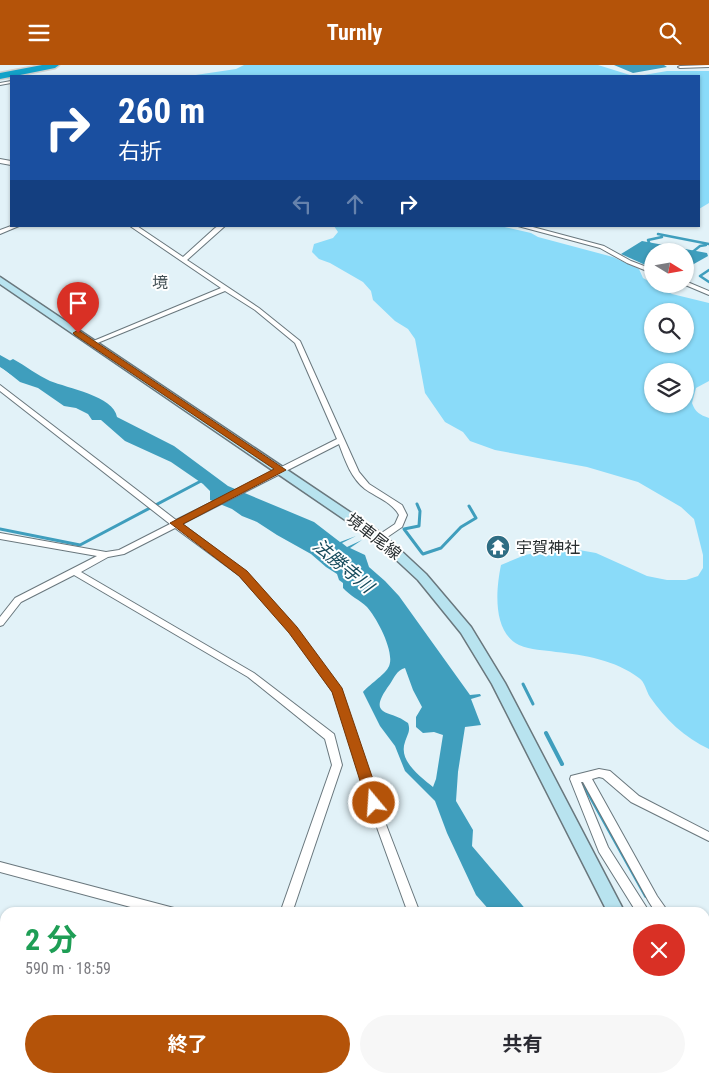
<!DOCTYPE html>
<html lang="ja">
<meta charset="utf-8">
<style>
body{margin:0;font-family:"Roboto Condensed","Noto Sans JP",sans-serif;background:#f7f7f7;color:#2b2b33;height:100vh;display:flex;flex-direction:column;font-size:19px;white-space:nowrap}
*{box-sizing:border-box;margin:0}
p{font-size:16px;color:#7c7c81}
.icon{flex:none;width:28px;height:28px;fill:none;stroke:currentColor;stroke-width:2;stroke-linecap:round;stroke-linejoin:round}
.map{position:relative;flex:1;overflow:hidden}
.panel{position:absolute;left:0px;top:842px;width:710px;height:176px;display:flex;flex-direction:column;background:#fff;border-radius:15px 15px 0 0;box-shadow:0 1px 4px #0004}
.panel>*{flex:none}
.banner{position:absolute;left:10px;top:10px;width:690px;height:152px;border-radius:0px;box-shadow:0 1px 4px #0004;background:#1a4fa0;color:#fff;overflow:hidden}
.needle{width:32px;rotate:101deg}
.controls{position:absolute;left:644px;top:178px;display:grid;gap:10px}
.controls a{display:grid;place-items:center;width:50px;height:50px;border-radius:50%;background:#fff;box-shadow:0 1px 4px #0004;font-size:25px}
.pin{position:absolute;display:grid;place-items:center;width:42px;height:42px;color:#fff;margin:-51px -21px;border-radius:50% 50% 50% 0;rotate:-45deg;box-shadow:0 0 5px #0007}
.pin .icon{rotate:45deg}
.me{position:absolute;width:55px;margin:-28px;rotate:342deg;stroke-linejoin:round;filter:drop-shadow(0 0 4px #0008)}
.turn{display:flex;align-items:center;gap:18px;height:105px;padding:0 25px;font-size:22px}
.turn .icon{width:65px;height:65px;stroke-width:2.5}
.turn b{display:block;font-size:35px;line-height:42px}
.lanes{display:flex;align-items:center;height:48px;padding:0 25px;background:#0003;justify-content:center;gap:25px;direction:ltr}
.lanes .off{opacity:.35}
.round{display:grid;place-items:center;flex:none;width:52px;height:52px;border-radius:26px;background:#f7f7f7}
.summary{display:flex;align-items:center;justify-content:space-between;height:85px;padding:0 25px}
h1{font-size:30px;font-weight:700;line-height:38px;color:#1e9e55}
.primary-button{display:flex;gap:10px;margin-top:auto;padding:10px 25px}
.primary-button a{flex:1;height:58px;border-radius:30px;background:#b45309;color:#fff;font-size:20px;font-weight:700;line-height:58px;text-align:center}
.primary-button a+a{background:#f7f7f7;color:#2b2b33}
header{display:flex;justify-content:space-between;align-items:center;height:65px;padding:0 25px;background:#b45309;color:#fff;font-size:22px;font-weight:700}
.map>svg:first-child{display:block}
</style>
<header><svg class="icon" aria-label="menu" viewBox="0 0 24 24"><path d="M4 6h16M4 12h16M4 18h16"/></svg>Turnly<svg class="icon" aria-label="search" viewBox="0 0 24 24"><circle cx="10" cy="10" r="6"/><path d="M15 15l6 6"/></svg></header>
<div class="map">
<svg width="709" height="1018" viewBox="0 0 709 1018">
<rect width="100%" height="100%" fill="#e2f2f8"/>
<g fill="#8adbf9" fill-rule="evenodd">
<polygon points="244,0 598,0 630,10 644,10 667,6 709,6 709,138 699,144 699,11 189,11 236,4"/>
<path d="M334 161H500L531 168 538 172 613 192 639 204 643 213 672 229 709 238V316L696 323 692 338C695 347 700 350 709 353V684C685 673 665 654 650 632 646 626 645 617 639 613 615 595 585 590 556 587 544 585 531 585 519 580 492 567 496 524 501 500L525 490 560 483 579 485 596 488 647 511 667 515H686L698 511 703 503V490L694 454 681 442 638 417 587 402 495 385 470 376 463 367 445 357 425 328 415 274 408 264 395 256 373 235 371 226 363 217 330 198 319 194 312 187 314 179 333 173 338 167ZM652 246H685V279H652ZM652 306H685V339H652Z"/>
</g>
<g fill="#3f9ebd" fill-rule="evenodd">
<polygon points="614,0 664,0 667,2 633,8"/>
<polygon points="642,176 707,188 708,191 685,204 685,186 652,186 652,203 621,189"/>
<path d="M13 294C26 301 37 310 50 316 67 323 114 331 117 352L174 381 228 421 314 457 340 477 356 471 342 478 347 482 362 475 350 483 365 490 369 502 385 516 399 531 470 630 480 629 481 631 471 634 481 660 465 662 458 707 456 736 473 765 472 781 528 847H491L476 830 447 768 435 736 405 706 395 681 380 661 363 627C368 621 385 609 388 603 397 590 377 553 367 542 360 535 350 531 343 523V518L339 515 337 509 326 502 311 489 277 470 257 457 242 451 232 444 210 435V426L203 419 171 397 125 376 101 355H92L88 349 76 343 64 341 38 323 20 317 0 301ZM405 603 413 625 422 642 416 652V662L423 668 434 667 443 670 436 714 433 722C421 712 398 696 405 677 407 670 411 666 408 658 391 644 365 653 390 619 394 613 397 605 405 603Z"/>
</g>
<g fill="none" stroke-linecap="round" stroke-linejoin="round">
<polyline stroke="#3f9ebd" stroke-width="2" points="682,0 701,0"/>
<g stroke="#3f9ebd" stroke-width="2.5">
<polyline points="658,169 709,179"/>
<polyline points="650,180 648,175 662,172"/>
<polyline points="690,189 700,181 706,180"/>
<polyline points="709,205 700,211 709,217"/>
</g>
<g stroke="#3f9ebd" stroke-width="3">
<polyline points="417,439 420,446 419,461 404,464 422,488"/>
<polyline points="0,464 80,480 201,416"/>
<polyline points="423,489 441,483 461,462 476,453 469,441"/>
<polyline points="523,619 533,639"/>
</g>
<g stroke="#3f9ebd" stroke-width="4">
<polyline points="546,668 562,699"/>
<polyline points="583,718 646,831"/>
<polyline points="705,893 709,896"/>
</g>
<path fill="#3f9ebd" fill-rule="evenodd" d="M0 290 34 309 36 312 34 315C21 319 10 308 0 302Z"/>
<g stroke="#69777d" stroke-width="2">
<g id="street">
<polygon points="709,0 709,2 680,3 678,2 680,1"/>
<polygon points="11,16 11,18 0,20 0,18"/>
<polygon points="0,94 11,96 11,100 0,98"/>
<polygon points="11,161 19,161 0,169 0,165"/>
<path d="M130 161H137L183 192 215 163 218 161H225L187 195 259 243 300 276 359 407 369 419 402 440 407 450 402 462 383 475H377L376 473 377 471 395 459 399 450C392 437 376 432 365 424 351 413 345 395 339 379L182 459 246 507 296 563 341 624 385 757 420 848H408L375 757 333 627 290 567 240 511 175 463 124 489 108 492 81 507 254 608 334 669 342 700 292 848H280L332 700 325 674 248 612 74 510 21 537 3 560 0 561V552L15 533 97 491 0 474V468L106 487 119 485 170 459 0 326V320L176 455 337 374 295 278 255 245 225 226 95 279H91V277L221 223Z"/>
<polygon points="518,161 529,161 604,181 631,196 652,204 652,208 627,198 600,183"/>
<polygon points="685,216 709,226 709,230 683,219 685,219"/>
<polygon points="599,704 610,706 639,731 709,767 709,776 631,737 603,713 599,712 592,714 657,831 669,848 656,848 649,837 583,717 581,717 608,782 650,848 637,848 599,787 570,714 571,711"/>
<polygon points="0,797 174,843 178,844 180,848 153,848 0,807"/>
<polygon points="705,902 709,903 709,915 705,914"/>
<polygon points="219,1014 232,1014 231,1018 218,1018"/>
<polygon points="476,1014 490,1014 491,1018 477,1018"/>
</g>
</g>
<g stroke="#69777d" stroke-width="3">
<g id="secondary">
<polygon points="0,212 384,470 426,509 471,562 505,618 625,848 608,848 492,619 461,568 418,515 376,476 0,219"/>
<polygon points="705,964 709,965 709,987 705,985"/>
</g>
</g>
<g stroke="#cfd1d1" stroke-width="3">
<polygon id="highway" points="42,0 59,0 55,3 0,14 0,8"/>
</g>
<use href="#street" fill="#fff" fill-rule="evenodd"/>
<use href="#secondary" fill="#b8e3ef" fill-rule="evenodd"/>
<use href="#highway" fill="#13a2c9" fill-rule="evenodd"/>
</g>
<polygon fill="#b45309" stroke="#753606" points="78,265 286,405 183,459 247,506 297,562 342,623 381,738 379,742 374,743 369,742 367,738 332,627 289,568 239,511 170,458 274,404 75,270 73,268"/>
<defs>
<g id="temple-disc" transform="scale(1.25)"><circle r="9.5" fill="#2f6d83" stroke="#fff"/><path d="M0-6L5-2H3V0L6.5 2.5H4V6H1.5V3h-3V6H-4V2.5H-6.5L-3 0V-2H-5Z" fill="#fff"/></g>
</defs>
<g fill-rule="evenodd">
<use href="#temple-disc" x="498" y="482"/>
</g>
<g text-anchor="middle" stroke-width="4" stroke-linejoin="round" paint-order="stroke">
<g font-size="16" fill="#455257" stroke="#fff">
<text x="160" y="223">境</text>
</g>
<g font-size="16" fill="#272d2f" stroke="#fff">
<text transform="translate(374 471) rotate(38)" y="6">境車尾線</text>
</g>
<g font-size="16" fill="#272d2f" stroke="#fff" text-anchor="start">
<text x="516" y="488">宇賀神社</text>
</g>
<g font-size="18" font-style="italic" fill="#154b5c" stroke="#fff">
<text transform="translate(343 501) rotate(40)" y="6">法勝寺川</text>
</g>
</g>
</svg>
<div class="controls">
<a><svg class="needle" viewBox="-14 -14 28 28"><path d="M0-13l5 13h-10z" fill="#e53935"/><path d="M0 13l5-13h-10z" fill="#7c7c81"/></svg></a>
<a><svg class="icon" aria-label="search" viewBox="0 0 24 24"><circle cx="10" cy="10" r="6"/><path d="M15 15l6 6"/></svg></a>
<a><svg class="icon" aria-label="layers" viewBox="0 0 24 24"><path d="M12 4l9 5-9 5-9-5zM3 14l9 5 9-5"/></svg></a>
</div>
<div class="pin" style="left:78px;top:268px;background:#d93025"><svg class="icon" aria-label="arrive" viewBox="0 0 24 24"><path d="M6 21V4h12l-3 4 3 4H6"/></svg></div>
<svg class="me" style="left:374px;top:738px" viewBox="-20 -20 40 40"><circle r="17" fill="#b45309" stroke="#fff" stroke-width="3"/><path d="M0-11L8 9 0 5-8 9z" fill="#fff"/></svg>
<div class="banner">
<div class="turn"><svg class="icon" aria-label="right" viewBox="0 0 24 24"><path d="M7 20v-9h11M14 6l5 5-5 5"/></svg><div><b>260 m</b>右折</div></div>
<div class="lanes"><svg class="icon off" aria-label="left" viewBox="0 0 24 24"><path d="M17 20v-9H6M10 6l-5 5 5 5"/></svg><svg class="icon off" aria-label="ahead" viewBox="0 0 24 24"><path d="M12 20V5M6 11l6-6 6 6"/></svg><svg class="icon" aria-label="right" viewBox="0 0 24 24"><path d="M7 20v-9h11M14 6l5 5-5 5"/></svg></div>
</div>
<section class="panel">
<div class="summary"><div><h1>2 分</h1><p>590 m · 18:59</p></div><a class="round" style="background:#d93025;color:#fff"><svg class="icon" aria-label="close" viewBox="0 0 24 24"><path d="M6 6l12 12M18 6L6 18"/></svg></a></div>
<div class="primary-button"><a>終了</a><a>共有</a></div>
</section>
</div>
